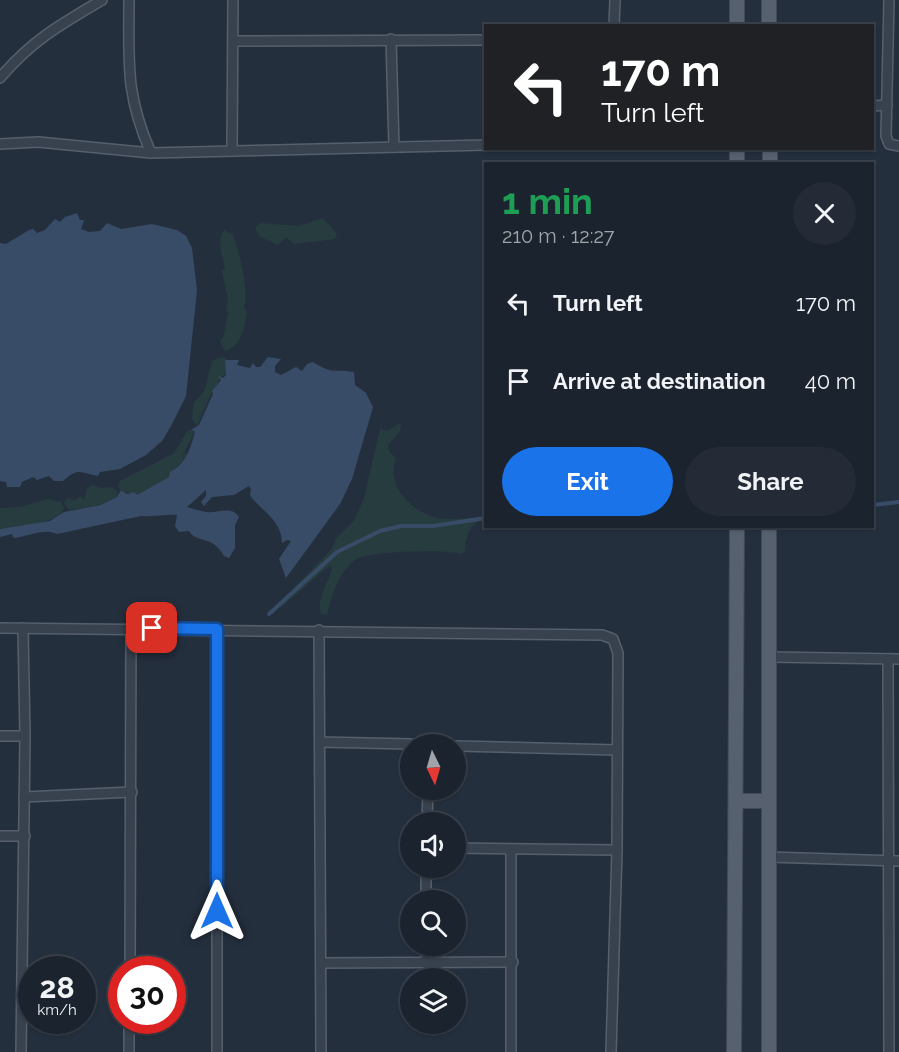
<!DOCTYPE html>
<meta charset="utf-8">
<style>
body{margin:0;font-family:Raleway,sans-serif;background:#242b36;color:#f1f3f6;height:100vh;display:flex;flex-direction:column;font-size:22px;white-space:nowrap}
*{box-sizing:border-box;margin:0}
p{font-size:20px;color:#a0a4aa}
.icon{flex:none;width:33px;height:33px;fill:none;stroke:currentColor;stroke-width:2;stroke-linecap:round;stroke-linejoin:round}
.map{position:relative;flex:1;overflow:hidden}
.side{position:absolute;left:484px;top:162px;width:390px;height:366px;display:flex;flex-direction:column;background:#1b232e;border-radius:0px;box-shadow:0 2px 4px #0004,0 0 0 2px #39404a}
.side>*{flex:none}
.banner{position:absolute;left:484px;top:24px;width:390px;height:126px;border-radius:0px;box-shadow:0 2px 4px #0004,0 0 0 2px #39404a;background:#202124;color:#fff;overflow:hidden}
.needle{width:39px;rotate:175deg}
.fabs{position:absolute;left:400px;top:734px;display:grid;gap:12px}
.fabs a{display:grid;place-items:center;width:66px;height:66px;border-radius:50%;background:#1b232e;box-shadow:0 2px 4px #0004,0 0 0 2px #39404a;font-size:30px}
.speed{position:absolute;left:18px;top:956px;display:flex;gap:12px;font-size:30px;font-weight:700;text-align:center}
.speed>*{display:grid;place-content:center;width:78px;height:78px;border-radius:50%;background:#1b232e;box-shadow:0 2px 4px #0004,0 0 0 2px #39404a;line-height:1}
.speed small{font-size:15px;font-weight:400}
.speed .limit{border:9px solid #d22;background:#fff;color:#111}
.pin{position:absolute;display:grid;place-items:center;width:51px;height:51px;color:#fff;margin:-26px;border-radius:12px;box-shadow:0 3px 9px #0006}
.me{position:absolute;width:66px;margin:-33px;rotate:0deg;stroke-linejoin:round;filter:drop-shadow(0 0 4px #0008)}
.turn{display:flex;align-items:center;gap:21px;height:126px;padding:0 18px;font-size:27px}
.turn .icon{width:78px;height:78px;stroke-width:2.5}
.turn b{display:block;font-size:42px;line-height:51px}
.round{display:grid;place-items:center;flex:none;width:63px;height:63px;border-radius:32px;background:#242b36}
.head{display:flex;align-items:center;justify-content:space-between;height:102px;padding:0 18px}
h1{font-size:36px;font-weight:700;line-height:45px;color:#1e9e55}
.button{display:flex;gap:12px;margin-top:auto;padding:12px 18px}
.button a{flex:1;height:69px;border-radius:36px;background:#1a73e8;color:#fff;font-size:24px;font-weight:700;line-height:69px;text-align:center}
.button a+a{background:#242b36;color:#f1f3f6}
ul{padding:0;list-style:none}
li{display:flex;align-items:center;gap:18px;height:78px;padding:0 18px}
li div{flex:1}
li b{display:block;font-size:22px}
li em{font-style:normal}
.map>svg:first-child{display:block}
</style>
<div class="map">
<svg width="899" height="1052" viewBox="0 0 899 1052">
<rect width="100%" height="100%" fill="#242f3e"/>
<g fill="#263c3f">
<polygon points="323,218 337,234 335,239 294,244 286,237 278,245 260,237 255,228 261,223 299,226"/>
<path d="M224 230 230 234 232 232C238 246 250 294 244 307L247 313C244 329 242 345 225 351L220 341 224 335 228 312 226 311 228 301 222 270 225 269C223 258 216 240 224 230Z"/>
<path d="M222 357 226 359 227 373 221 377 210 396 197 426 192 419 194 402C209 391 206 378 212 361Z"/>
<path d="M398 424H401L400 431 388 445 389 451 396 458C386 484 408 509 434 517 450 522 470 517 486 517 470 524 466 533 465 551L461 554C444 549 365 551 353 561 338 575 332 594 327 615L321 614C316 597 329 583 332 568L329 566 280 608 279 603 331 550 336 538 354 521 364 498 380 429 387 431Z"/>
<polygon points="188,430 195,431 181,459 185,453 188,454 169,477 137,495 121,490 118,486 120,481 174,453"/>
<polygon points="92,485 101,488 111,487 117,491 118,496 101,505 69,510 64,503 68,498 75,500 81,496 84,501 87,488"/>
<path d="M48 499 61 502 64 508C59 524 16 527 0 529V508L20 507Z"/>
</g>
<g fill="#394c67">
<path d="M77 213 80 220H84L81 229 89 232 100 231 107 223 121 229 152 224 177 230 186 236 192 248 197 290 186 396 171 426 162 441 146 455 120 469 100 472 98 476C79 473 79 467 63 481H54L49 476 37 480 33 477 22 482 20 487H7L6 482 0 481V243L6 244 29 230 33 229 37 233 45 230 55 219 60 222 65 217Z"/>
<path d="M268 357 281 359 275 366V372L281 375 296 367 302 371 307 364 313 362C336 376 332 368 354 372L355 385 366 393 373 407 352 479 340 504 286 578 279 559 291 541 287 540 282 543C282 522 264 512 252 498 247 492 254 492 249 486L234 495 212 497 204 506 201 502 206 496V490L187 507C193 509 200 511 206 512 218 514 231 505 239 517L235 525V548L229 558 224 556C212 534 197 544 189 531L179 532 175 526 177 515C166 514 152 517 141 516L57 534C43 528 31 536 14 538L12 534 0 537V529L50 521 64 512 101 505 117 497 121 490 127 494 134 492 137 495 169 477 170 472C186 464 191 448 195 431L191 430 199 425 213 394 212 391 221 380 218 376 223 378 226 375 225 360H239L237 365 250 368 253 363 256 367H260Z"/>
</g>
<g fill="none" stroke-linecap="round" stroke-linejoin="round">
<g stroke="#394c67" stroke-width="4">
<polyline points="873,505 899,502"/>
<polyline points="269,614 337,552 380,531 401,526 433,526 486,518"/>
</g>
<g stroke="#565f6c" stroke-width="12">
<g id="minor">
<path d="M129 0C129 63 125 94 151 153"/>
<polyline points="889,0 886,136 889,144 899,146"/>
<polyline points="614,26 615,0"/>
<polyline points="391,39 394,147"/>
<polyline points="234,41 486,40"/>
<path d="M0 78C31 41 61 24 102 0"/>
<polyline points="873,106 887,105"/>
<polyline points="0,144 38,142 151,153 486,145"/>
<polyline points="232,151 233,0"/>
<polyline points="0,628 602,635 613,639 618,653 617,850 611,1052"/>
<polyline points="217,629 217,1052"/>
<polyline points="319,630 321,1052"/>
<polyline points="769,657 899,659"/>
<polyline points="888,659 889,1052"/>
<polyline points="0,736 25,736"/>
<polyline points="320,742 411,744"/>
<polyline points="456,746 617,750"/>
<polyline points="24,797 132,792"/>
<polyline points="427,822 428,789"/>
<polyline points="0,836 25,836"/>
<polyline points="456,848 617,850"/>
<polyline points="511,850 511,1052"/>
<polyline points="768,857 899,861"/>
<polyline points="426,867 426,900"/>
<polyline points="426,945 426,962"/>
<polyline points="321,963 513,962"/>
<polyline points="130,969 131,628"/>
<polyline points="21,1052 25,736 23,628"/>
<polyline points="129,1052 129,1020"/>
</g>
</g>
<g stroke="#414a57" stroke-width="16">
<g id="primary">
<polyline points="769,0 769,26"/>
<polyline points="737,26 737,0"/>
<polyline points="737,148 737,164"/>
<polyline points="770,164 770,148"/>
<polyline points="769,526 769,1052"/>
<polyline points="737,801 768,801"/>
<polyline points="734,1052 737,526"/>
</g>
</g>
<use href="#minor" stroke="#38414e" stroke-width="9"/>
<use href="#primary" stroke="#56606e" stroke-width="14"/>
</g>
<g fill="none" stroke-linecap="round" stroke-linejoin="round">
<g stroke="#114b97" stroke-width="15">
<polyline id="route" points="152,628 217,629 217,911"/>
</g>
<use href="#route" stroke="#1a73e8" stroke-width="10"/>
</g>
</svg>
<div class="fabs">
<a><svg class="needle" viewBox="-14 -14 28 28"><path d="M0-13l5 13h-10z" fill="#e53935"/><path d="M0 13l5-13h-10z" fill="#a0a4aa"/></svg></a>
<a><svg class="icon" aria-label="sound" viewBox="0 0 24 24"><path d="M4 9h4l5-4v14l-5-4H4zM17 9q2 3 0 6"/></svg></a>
<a><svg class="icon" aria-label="search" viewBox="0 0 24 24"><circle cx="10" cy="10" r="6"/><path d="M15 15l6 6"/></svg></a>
<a><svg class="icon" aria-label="layers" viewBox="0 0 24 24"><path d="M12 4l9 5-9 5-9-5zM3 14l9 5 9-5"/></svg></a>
</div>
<div class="speed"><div>28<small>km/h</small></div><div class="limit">30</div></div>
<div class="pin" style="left:152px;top:628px;background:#d93025"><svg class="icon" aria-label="arrive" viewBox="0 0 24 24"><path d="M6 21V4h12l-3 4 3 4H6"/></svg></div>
<svg class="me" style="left:217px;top:911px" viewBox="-20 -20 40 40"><path d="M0-17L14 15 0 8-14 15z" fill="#1a73e8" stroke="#fff" stroke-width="4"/></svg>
<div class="banner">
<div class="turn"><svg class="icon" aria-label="left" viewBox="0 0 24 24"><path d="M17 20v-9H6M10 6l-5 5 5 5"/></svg><div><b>170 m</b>Turn left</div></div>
</div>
<section class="side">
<div class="head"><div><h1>1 min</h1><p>210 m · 12:27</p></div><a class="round"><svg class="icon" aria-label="close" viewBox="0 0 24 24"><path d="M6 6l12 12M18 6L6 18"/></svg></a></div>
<ul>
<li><svg class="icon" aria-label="left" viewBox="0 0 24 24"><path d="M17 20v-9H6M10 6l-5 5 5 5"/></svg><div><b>Turn left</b></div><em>170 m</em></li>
<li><svg class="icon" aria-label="arrive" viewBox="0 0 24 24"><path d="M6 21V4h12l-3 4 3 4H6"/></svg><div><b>Arrive at destination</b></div><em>40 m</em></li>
</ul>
<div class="button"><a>Exit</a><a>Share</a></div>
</section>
</div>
